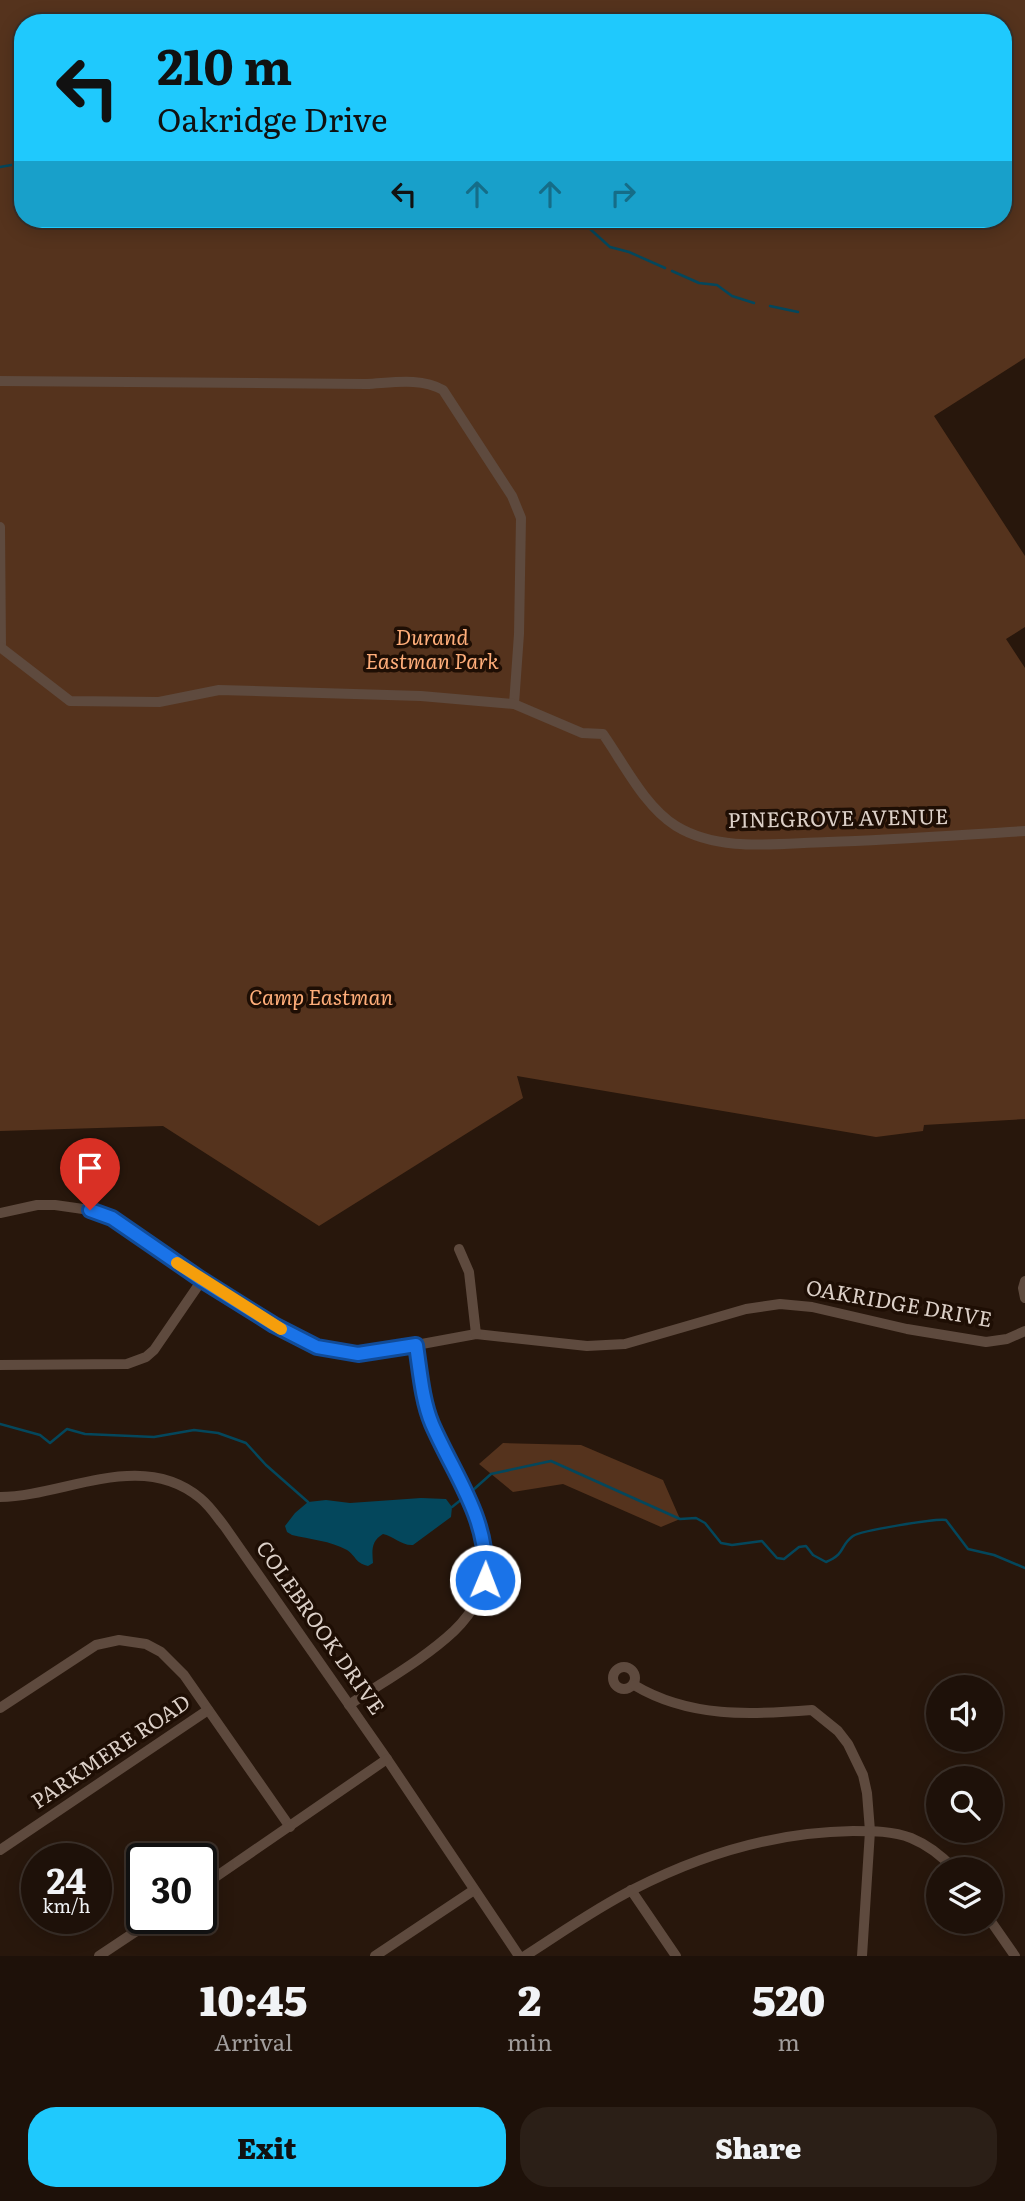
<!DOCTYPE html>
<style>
body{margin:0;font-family:Literata,serif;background:#2b1f17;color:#f1f3f6;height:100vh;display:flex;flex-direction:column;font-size:26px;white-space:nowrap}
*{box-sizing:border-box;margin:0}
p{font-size:23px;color:#a19d9c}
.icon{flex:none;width:38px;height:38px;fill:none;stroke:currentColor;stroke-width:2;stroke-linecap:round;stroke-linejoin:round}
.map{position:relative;height:1956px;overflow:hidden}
.drawer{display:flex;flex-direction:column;background:#1e1109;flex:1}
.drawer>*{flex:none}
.banner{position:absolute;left:14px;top:14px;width:998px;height:214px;border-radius:28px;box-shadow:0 4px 18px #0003,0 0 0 2px #3c312a;background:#1fc9fd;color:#111;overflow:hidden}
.fabs{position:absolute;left:926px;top:1675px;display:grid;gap:14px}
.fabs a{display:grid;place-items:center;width:77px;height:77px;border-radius:50%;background:#1e1109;box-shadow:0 4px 18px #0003,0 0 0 2px #3c312a;font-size:35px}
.speed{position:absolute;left:21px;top:1843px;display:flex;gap:14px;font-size:35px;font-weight:700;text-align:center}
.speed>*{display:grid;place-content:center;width:91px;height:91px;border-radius:50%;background:#1e1109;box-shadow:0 4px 18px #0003,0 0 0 2px #3c312a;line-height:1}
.speed small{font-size:18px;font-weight:400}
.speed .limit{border:4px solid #111;border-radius:10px;background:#fff;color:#111}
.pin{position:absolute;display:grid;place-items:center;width:60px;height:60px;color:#fff;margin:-72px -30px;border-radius:50% 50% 50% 0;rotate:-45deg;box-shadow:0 0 7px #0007}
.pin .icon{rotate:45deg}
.me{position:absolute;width:77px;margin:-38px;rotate:1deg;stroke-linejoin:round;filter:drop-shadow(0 0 5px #0008)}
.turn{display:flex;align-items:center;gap:24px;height:147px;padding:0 28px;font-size:32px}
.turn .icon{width:91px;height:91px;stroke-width:2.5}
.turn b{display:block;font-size:49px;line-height:60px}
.lanes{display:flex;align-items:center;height:66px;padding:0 28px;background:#0003;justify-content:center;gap:35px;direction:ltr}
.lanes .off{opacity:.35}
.eta{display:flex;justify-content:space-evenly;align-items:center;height:119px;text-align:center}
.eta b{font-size:42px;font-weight:800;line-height:49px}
.button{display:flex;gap:14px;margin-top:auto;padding:14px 28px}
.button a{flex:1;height:80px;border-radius:28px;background:#1fc9fd;color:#111;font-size:28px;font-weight:800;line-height:80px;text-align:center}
.button a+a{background:#2b1f17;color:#f1f3f6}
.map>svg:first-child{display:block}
</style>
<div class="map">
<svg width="1025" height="1956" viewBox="0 0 1025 1956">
<rect width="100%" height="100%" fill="#28170c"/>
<g fill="#55331d" fill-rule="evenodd">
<path d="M0 0H1025V358L934 416 1025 556V627L1006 639 1025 668V1119L924 1125 923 1131 876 1137 517 1076 523 1098 319 1226 163 1126 0 1131ZM23 23H1003V219H23Z"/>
<polygon points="503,1443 581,1445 663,1480 680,1519 661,1527 563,1484 513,1492 479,1464"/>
</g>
<path fill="#04475c" d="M421 1498 446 1499 452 1507 451 1517 413 1545C402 1546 393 1536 383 1534 371 1541 372 1550 373 1563L368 1566C354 1562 357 1557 347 1550 331 1541 309 1539 292 1535L287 1532 285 1526 295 1513 308 1502 326 1500 350 1503Z"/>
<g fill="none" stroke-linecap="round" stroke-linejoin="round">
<g stroke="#04475c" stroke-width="2.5">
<polyline points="0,167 23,163"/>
<polyline points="579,219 610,247 629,252 665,268"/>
<polyline points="672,271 699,283 717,285 732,296 754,303"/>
<polyline points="770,306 798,312"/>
<polyline points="0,1424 40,1435 50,1443 67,1429 85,1434 154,1437 194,1430 218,1433 246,1443 266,1465 308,1502"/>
<path d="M473 1490 491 1474 551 1461 680 1519 696 1518 705 1523 721 1543 732 1545 762 1541 777 1558 784 1559 799 1547 806 1546 813 1555 826 1562C847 1553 839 1546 853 1536 859 1531 937 1518 946 1520L968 1549 994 1555 1025 1568"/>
<polyline points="452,1507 462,1499"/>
</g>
<g stroke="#5e4a3e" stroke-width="10">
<path d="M0 381 366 384C391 383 420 377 443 390L512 496 521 518 519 634 514 704"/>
<polyline points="0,527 1,647"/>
<path d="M0 647 70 701 159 702 219 690 421 696 514 704 582 733 603 734C624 764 645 807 676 826 720 853 779 843 828 842 894 840 959 835 1025 831"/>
<polyline points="0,1213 37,1205 55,1205 90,1210 112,1218 202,1280 274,1325 317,1347 346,1354 373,1353 476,1334 587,1346 625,1344 746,1309 780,1304 812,1307 907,1329 986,1342 1007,1339 1025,1331"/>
<polyline points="459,1249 469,1272 476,1334"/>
<polyline points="1025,1281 1023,1288 1025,1298"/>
<polyline points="0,1365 127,1364 146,1357 154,1350 202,1280"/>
<path d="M0 1497C65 1496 141 1449 200 1498 210 1506 217 1517 225 1527L387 1759 519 1956"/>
<circle cx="624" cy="1678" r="11"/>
<path d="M634 1685C689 1718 751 1715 812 1710L838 1731 848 1744 863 1775 867 1793 870 1831 862 1956"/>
<path d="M349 1705C384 1681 423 1660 454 1631 524 1564 460 1492 432 1423 422 1399 420 1371 416 1345"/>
<polyline points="0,1708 96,1645 119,1640 146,1644 161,1652 184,1675 290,1827"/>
<polyline points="0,1850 208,1710"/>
<polyline points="201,1887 387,1759"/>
<polyline points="631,1890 676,1956"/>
<polyline points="990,1920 1015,1956"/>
<polyline points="99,1956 156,1918"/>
<polyline points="375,1956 474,1890"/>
<path d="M525 1956C561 1933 596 1908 634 1889 702 1854 777 1832 853 1831 873 1831 893 1831 911 1838 928 1845 942 1856 954 1869"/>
</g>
</g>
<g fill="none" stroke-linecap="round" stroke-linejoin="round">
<g stroke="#114b97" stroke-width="18">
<path id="route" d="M90 1210 112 1218 202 1280 274 1325 317 1347 358 1354 416 1345C420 1371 422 1400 432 1424 455 1477 490 1520 485 1580"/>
</g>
<use href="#route" stroke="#1a73e8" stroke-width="12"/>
<polyline stroke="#f59e0b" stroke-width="12" points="177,1263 281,1329"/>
</g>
<g text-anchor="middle" stroke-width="7" stroke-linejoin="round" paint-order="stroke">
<g font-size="21" font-style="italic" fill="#ffae7a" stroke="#1e0e04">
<text x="432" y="645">Durand<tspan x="432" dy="24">Eastman Park</tspan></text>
<text x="321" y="1005">Camp Eastman</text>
</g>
<g font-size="21" fill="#dcd0c8" stroke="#1e0e04">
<text transform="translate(838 819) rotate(-1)" y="7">PINEGROVE AVENUE</text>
<text transform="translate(899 1304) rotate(10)" y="7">OAKRIDGE DRIVE</text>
<text transform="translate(320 1628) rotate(55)" y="7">COLEBROOK DRIVE</text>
<text transform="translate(111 1752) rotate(-34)" y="7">PARKMERE ROAD</text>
</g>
</g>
</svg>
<div class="fabs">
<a><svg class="icon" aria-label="sound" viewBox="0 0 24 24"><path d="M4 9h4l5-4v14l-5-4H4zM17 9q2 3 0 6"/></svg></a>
<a><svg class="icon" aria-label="search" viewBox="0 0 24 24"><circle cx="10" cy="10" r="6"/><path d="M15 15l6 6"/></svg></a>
<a><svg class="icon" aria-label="layers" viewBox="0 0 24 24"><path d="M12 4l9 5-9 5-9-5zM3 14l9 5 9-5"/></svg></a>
</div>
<div class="speed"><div>24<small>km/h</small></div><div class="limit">30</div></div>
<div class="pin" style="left:90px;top:1210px;background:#d93025"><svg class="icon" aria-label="arrive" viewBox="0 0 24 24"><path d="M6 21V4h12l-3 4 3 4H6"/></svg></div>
<svg class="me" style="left:485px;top:1580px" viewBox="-20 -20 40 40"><circle r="17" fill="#1a73e8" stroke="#fff" stroke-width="3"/><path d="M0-11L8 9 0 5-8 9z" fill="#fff"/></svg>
<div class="banner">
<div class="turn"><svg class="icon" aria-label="left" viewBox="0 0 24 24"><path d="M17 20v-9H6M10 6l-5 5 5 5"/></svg><div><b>210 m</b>Oakridge Drive</div></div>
<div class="lanes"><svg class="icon" aria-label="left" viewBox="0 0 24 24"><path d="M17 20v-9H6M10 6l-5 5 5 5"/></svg><svg class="icon off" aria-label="ahead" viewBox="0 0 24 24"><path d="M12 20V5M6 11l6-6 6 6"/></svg><svg class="icon off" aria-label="ahead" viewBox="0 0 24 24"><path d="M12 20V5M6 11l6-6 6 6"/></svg><svg class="icon off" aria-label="right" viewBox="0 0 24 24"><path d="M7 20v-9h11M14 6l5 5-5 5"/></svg></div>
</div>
</div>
<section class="drawer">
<div class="eta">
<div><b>10:45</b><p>Arrival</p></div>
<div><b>2</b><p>min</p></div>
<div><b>520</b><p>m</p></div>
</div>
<div class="button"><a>Exit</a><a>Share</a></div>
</section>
